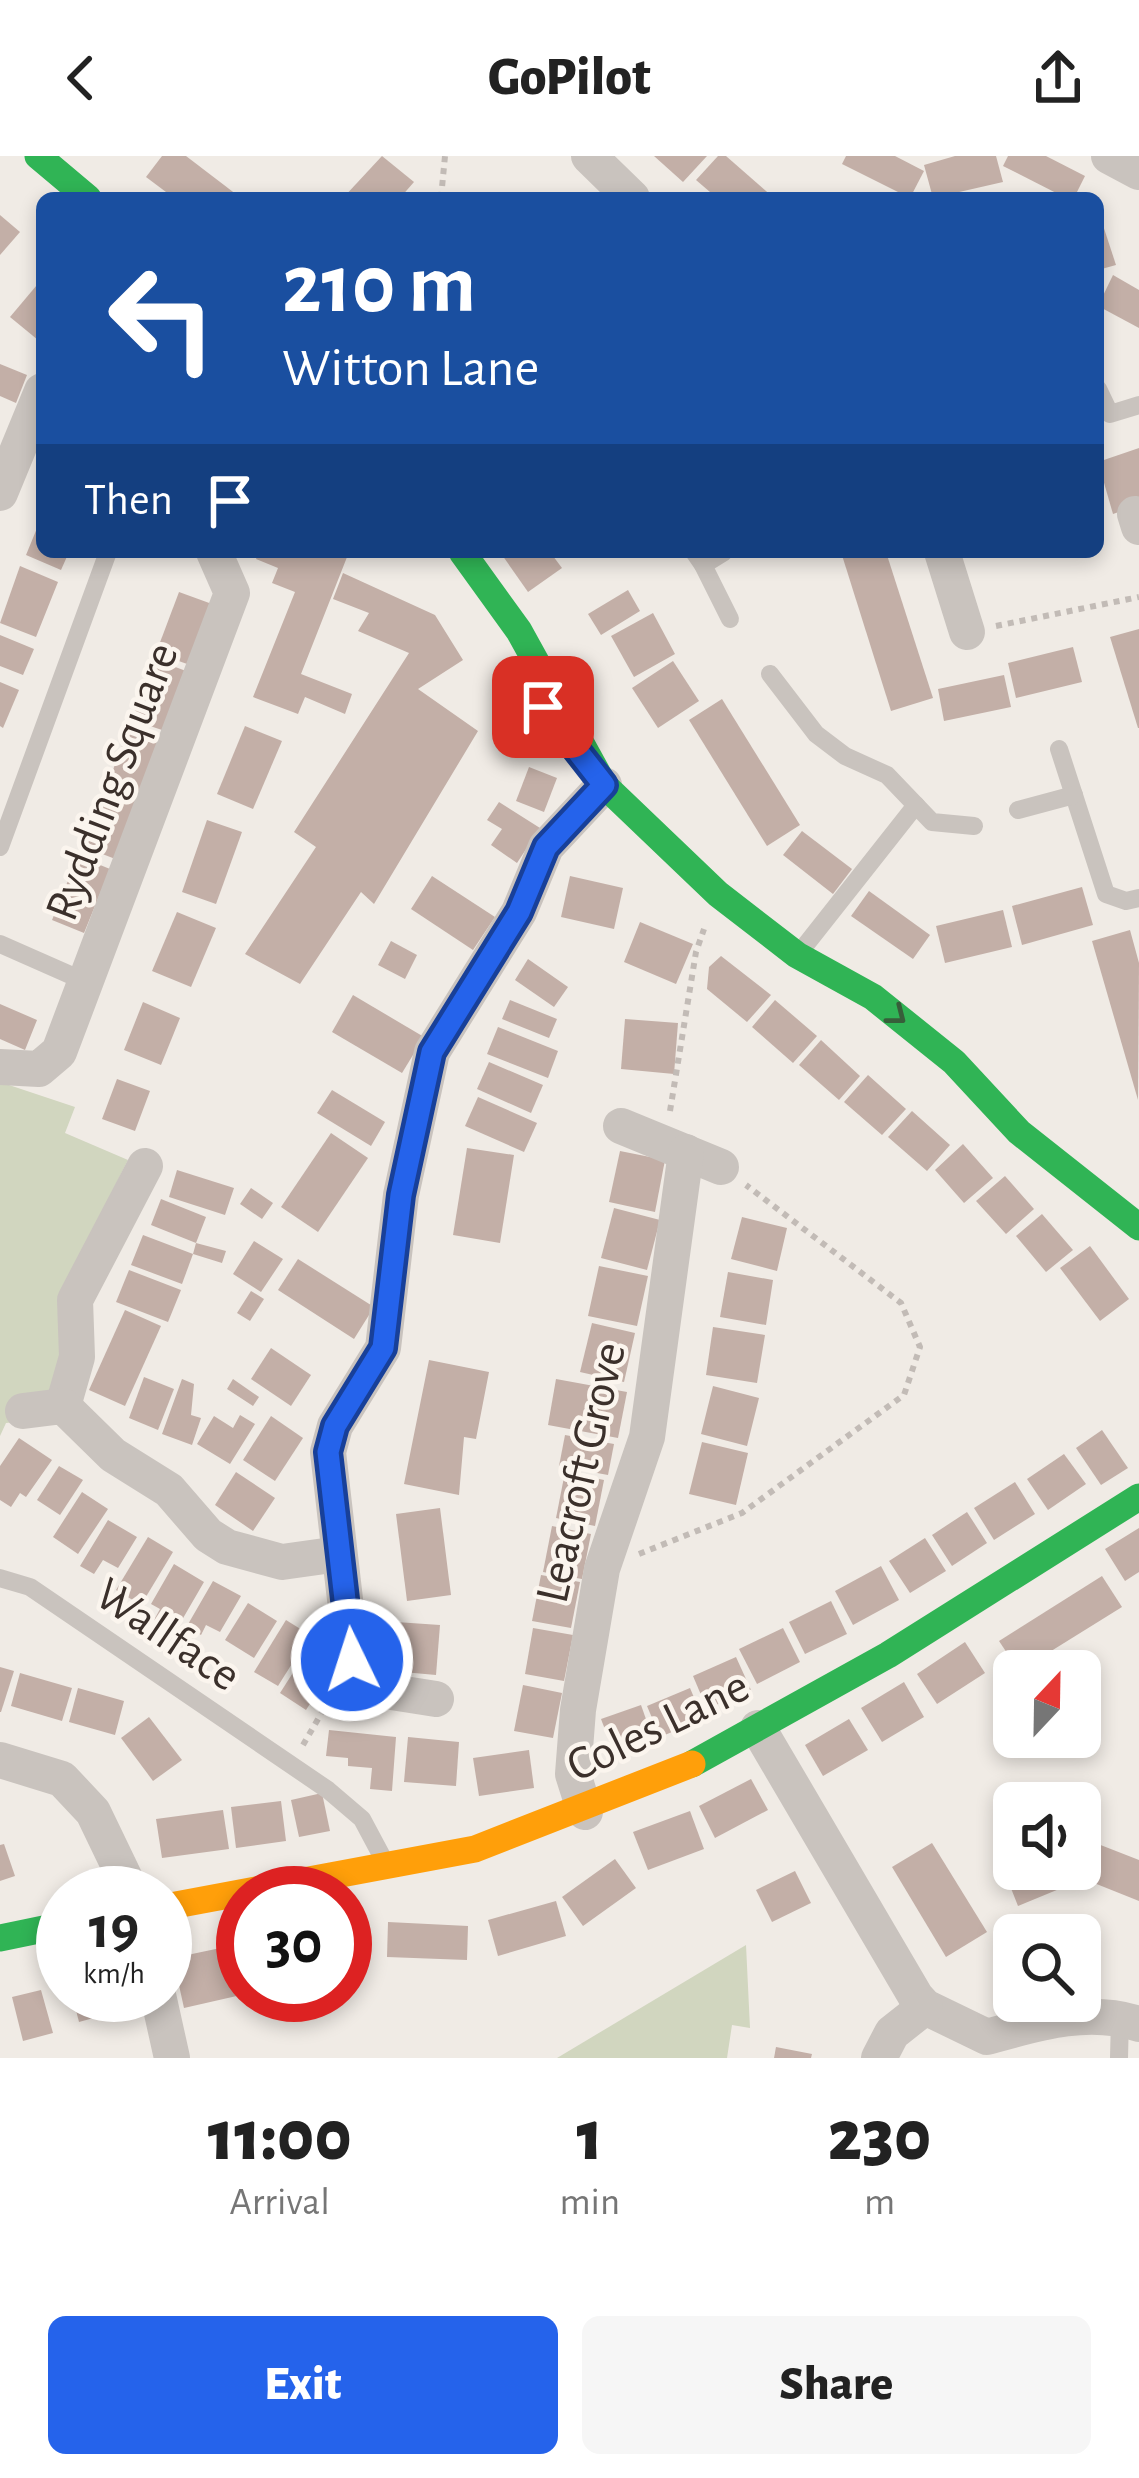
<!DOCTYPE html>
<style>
body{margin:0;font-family:"Alegreya Sans",sans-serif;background:#f6f6f6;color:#222;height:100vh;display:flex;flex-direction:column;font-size:45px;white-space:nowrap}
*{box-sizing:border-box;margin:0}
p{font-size:39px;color:#767676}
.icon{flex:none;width:66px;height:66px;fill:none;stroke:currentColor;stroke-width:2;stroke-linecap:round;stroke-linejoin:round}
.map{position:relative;height:1902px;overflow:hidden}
.details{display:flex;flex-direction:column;background:#fff;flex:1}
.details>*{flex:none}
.banner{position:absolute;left:36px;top:36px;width:1068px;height:366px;border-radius:18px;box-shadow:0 6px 18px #0003;background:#1a4fa0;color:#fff;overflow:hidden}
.needle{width:78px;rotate:22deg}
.controls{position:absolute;left:993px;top:1494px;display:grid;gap:24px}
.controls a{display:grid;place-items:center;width:108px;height:108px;border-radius:18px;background:#fff;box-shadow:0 6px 18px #0003;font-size:60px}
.speed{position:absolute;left:36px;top:1710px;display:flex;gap:24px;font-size:60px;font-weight:700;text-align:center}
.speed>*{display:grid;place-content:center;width:156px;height:156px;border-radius:50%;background:#fff;box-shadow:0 6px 18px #0003;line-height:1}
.speed small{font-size:30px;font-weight:400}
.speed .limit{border:18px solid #d22;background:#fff;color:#111}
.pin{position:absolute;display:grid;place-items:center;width:102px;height:102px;color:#fff;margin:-51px;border-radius:24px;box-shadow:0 6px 18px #0006}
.me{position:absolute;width:132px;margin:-66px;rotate:356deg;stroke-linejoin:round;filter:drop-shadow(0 0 9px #0008)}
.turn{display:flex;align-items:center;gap:42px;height:252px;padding:0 48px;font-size:54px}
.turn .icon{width:156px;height:156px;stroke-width:2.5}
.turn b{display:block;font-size:84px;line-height:102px}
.then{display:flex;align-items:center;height:114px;padding:0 48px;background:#0003;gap:24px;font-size:45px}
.eta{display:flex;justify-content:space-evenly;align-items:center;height:204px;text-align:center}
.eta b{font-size:72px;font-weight:800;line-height:84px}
.cta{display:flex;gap:24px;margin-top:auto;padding:24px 48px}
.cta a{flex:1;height:138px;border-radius:18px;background:#2563eb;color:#fff;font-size:48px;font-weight:800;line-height:138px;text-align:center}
.cta a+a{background:#f6f6f6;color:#222}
header{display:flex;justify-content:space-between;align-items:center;height:156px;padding:0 48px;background:#fff;font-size:54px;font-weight:800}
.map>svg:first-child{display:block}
</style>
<header><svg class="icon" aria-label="back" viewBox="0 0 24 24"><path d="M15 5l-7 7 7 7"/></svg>GoPilot<svg class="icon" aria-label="share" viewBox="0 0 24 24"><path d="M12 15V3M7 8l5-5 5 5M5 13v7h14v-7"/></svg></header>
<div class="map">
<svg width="1139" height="1902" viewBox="0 0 1139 1902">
<rect width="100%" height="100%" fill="#f0ebe5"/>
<g fill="#d1d6bf">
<polygon points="0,926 75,951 65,977 128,1004 59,1141 67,1197 47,1263 6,1267 0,1280"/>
<polygon points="746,1789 750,1872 732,1869 727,1902 557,1902"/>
</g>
<g fill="#c3afa7">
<polygon points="162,0 186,0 241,42 174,42 146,21"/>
<polygon points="382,0 414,26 400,42 343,42"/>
<polygon points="654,0 707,0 683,26"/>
<polygon points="718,0 726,0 774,42 717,42 696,24"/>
<polygon points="846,0 895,0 924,15 910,42 842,8"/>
<polygon points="955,0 996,0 1003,26 933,42 924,9"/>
<polygon points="1008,0 1046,0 1085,20 1074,42 1066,42 1003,10"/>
<polygon points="1098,54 1116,109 1098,114"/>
<polygon points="0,59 20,76 0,99"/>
<polygon points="1113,119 1139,134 1139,172 1098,150"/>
<polygon points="42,123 42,180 38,184 10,161"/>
<polygon points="0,208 27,219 16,247 0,240"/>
<polygon points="1139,292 1139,349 1113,358 1098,306"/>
<polygon points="42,360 42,396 69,396 61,414 26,399"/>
<polygon points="259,396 349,396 301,518 352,538 345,558 305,541 298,558 253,541 295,436 272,427 278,412 256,403"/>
<polygon points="500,396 550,396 562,412 528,436"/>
<polygon points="841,396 886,396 933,542 891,555"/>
<polygon points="20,410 58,426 36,481 0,467"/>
<polygon points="343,417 435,459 463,504 418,533 478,575 374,748 361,736 300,828 245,798 316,691 294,676 409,497 358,475 369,457 333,443"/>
<polygon points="628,434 640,455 601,479 588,458"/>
<polygon points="179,436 212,448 190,509 156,497"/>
<polygon points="653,457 675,498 634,521 611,480"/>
<polygon points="1139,473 1139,572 1138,572 1110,481"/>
<polygon points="0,479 34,493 23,519 0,510"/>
<polygon points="1073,491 1082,526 1016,542 1008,507"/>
<polygon points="154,503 186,515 165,575 132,564"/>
<polygon points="673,505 699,545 658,572 632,532"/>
<polygon points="1004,519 1011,551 944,565 938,533"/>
<polygon points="0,526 19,534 3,572 0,570"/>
<polygon points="722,543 800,669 767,690 689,564"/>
<polygon points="130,569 163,581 140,640 108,627"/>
<polygon points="245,570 282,585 253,653 217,638"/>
<polygon points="529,611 557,622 544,656 516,645"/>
<polygon points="105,634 140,646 118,704 84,691"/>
<polygon points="499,646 540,672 517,707 491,689 502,673 487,664"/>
<polygon points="207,664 242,676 216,748 182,736"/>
<polygon points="802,675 852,713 833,738 783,699"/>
<polygon points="78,700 110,713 84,777 52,764"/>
<polygon points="432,720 495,761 473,794 411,753"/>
<polygon points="570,720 623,732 614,773 561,761"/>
<polygon points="1082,731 1093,769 1022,789 1012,750"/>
<polygon points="869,735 930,779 913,803 851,760"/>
<polygon points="1003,754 1012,791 945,807 936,770"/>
<polygon points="177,756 216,772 191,831 152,815"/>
<polygon points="640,766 693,788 676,828 624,806"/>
<polygon points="1130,774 1139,807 1138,944 1092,785"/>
<polygon points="391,785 417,799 405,823 378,809"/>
<polygon points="721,800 771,839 747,866 707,833 709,811"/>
<polygon points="528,803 568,831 554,851 515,824"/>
<polygon points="353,839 424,881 402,917 332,876"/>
<polygon points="510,844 557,863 549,882 502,863"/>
<polygon points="775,844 817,880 793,907 752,871"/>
<polygon points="143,846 180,862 161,909 124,894"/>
<polygon points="0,848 37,864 25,894 0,883"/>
<polygon points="625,863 678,867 674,918 621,913"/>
<polygon points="498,871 558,895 548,922 487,898"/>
<polygon points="821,884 860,920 839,944 799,909"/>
<polygon points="489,906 543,929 531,957 477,933"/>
<polygon points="868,919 906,953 882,979 844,946"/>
<polygon points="117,923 150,935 135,975 102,963"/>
<polygon points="332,934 385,966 371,990 317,957"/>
<polygon points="478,941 537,967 524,996 465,970"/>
<polygon points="912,955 950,989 927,1015 888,981"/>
<polygon points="331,977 368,1002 318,1076 281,1051"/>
<polygon points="963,988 993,1022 964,1047 935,1014"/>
<polygon points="467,992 514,999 500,1087 453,1079"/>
<polygon points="620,995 665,1004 655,1056 609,1046"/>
<polygon points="177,1014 234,1032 225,1059 169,1041"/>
<polygon points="1005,1020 1034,1053 1006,1078 976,1045"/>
<polygon points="251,1032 273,1047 262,1063 240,1048"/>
<polygon points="161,1043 206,1061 196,1087 151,1069"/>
<polygon points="614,1052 660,1064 647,1114 601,1102"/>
<polygon points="1042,1058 1073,1094 1046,1116 1016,1080"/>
<polygon points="742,1061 787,1072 777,1115 731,1103"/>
<polygon points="143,1079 193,1098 182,1128 131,1109"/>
<polygon points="254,1085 283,1103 261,1136 233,1118"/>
<polygon points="196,1087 226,1095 222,1107 193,1098"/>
<polygon points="1090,1090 1129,1143 1100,1165 1060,1112"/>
<polygon points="298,1103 374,1151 354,1183 278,1134"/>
<polygon points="599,1110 648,1120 637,1170 588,1160"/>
<polygon points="129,1114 181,1134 168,1166 116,1146"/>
<polygon points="728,1116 773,1124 766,1169 720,1161"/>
<polygon points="251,1135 264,1143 250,1165 237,1157"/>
<polygon points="125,1154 161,1170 125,1250 89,1234"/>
<polygon points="592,1167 635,1177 624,1226 580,1216"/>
<polygon points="713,1171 765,1179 757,1227 706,1219"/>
<polygon points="271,1192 311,1219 291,1250 251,1223"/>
<polygon points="429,1204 489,1216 476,1283 464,1281 459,1339 404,1328"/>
<polygon points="144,1221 174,1233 158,1274 129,1262"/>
<polygon points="182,1223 194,1228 191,1259 201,1262 192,1289 162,1278"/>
<polygon points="233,1223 259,1241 253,1250 227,1233"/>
<polygon points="556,1223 627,1236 618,1282 548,1269"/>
<polygon points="713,1230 759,1242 747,1290 701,1278"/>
<polygon points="240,1259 255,1268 230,1308 197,1288 214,1260 233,1272"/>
<polygon points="271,1260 303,1282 275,1325 243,1304"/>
<polygon points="1102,1274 1128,1312 1101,1329 1076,1292"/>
<polygon points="565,1279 614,1288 608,1319 559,1310"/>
<polygon points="19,1282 52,1304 26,1341 20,1337 11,1351 0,1344 0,1310"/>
<polygon points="702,1286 748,1297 736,1349 689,1338"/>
<polygon points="1064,1298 1086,1328 1048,1354 1027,1323"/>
<polygon points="59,1310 83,1324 60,1359 37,1344"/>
<polygon points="236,1316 275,1342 253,1375 215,1349"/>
<polygon points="565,1316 604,1324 595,1370 556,1362"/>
<polygon points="1015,1326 1035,1358 994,1384 974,1352"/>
<polygon points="82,1336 108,1353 78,1398 53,1381"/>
<polygon points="440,1352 451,1439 407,1445 396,1358"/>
<polygon points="967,1356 987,1387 952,1410 932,1379"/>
<polygon points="108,1364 137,1381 118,1412 103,1404 94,1418 80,1410"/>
<polygon points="552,1370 591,1378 582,1423 543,1416"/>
<polygon points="1139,1372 1139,1416 1125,1425 1105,1393"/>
<polygon points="148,1381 173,1396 141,1449 116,1434"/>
<polygon points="925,1382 946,1415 910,1437 889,1405"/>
<polygon points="174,1408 204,1426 175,1476 154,1464 160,1453 151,1448"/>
<polygon points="881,1410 899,1444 853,1469 835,1435"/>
<polygon points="541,1419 580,1426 571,1472 532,1465"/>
<polygon points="1102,1420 1122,1451 1019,1515 999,1485"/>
<polygon points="213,1425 241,1440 220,1476 206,1469 201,1479 187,1470"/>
<polygon points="831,1445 847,1478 805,1498 789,1466"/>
<polygon points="248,1447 277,1465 254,1502 225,1484"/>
<polygon points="286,1464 310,1479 278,1530 254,1516"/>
<polygon points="396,1466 440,1469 436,1519 392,1515"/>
<polygon points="533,1472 573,1479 564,1525 525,1518"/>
<polygon points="783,1472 800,1506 757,1528 739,1493"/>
<polygon points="965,1486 985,1517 937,1548 917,1518"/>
<polygon points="303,1501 329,1518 306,1554 280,1537"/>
<polygon points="736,1501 751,1534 707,1553 693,1520"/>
<polygon points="0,1511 14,1515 1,1556 0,1556"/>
<polygon points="20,1517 72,1532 62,1565 11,1550"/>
<polygon points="904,1526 924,1561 882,1586 861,1552"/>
<polygon points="523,1529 562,1537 553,1582 514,1575"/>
<polygon points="78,1532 124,1545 115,1579 69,1566"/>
<polygon points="690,1532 703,1563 660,1581 647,1550"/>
<polygon points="641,1549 653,1583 614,1597 601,1563"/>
<polygon points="149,1561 182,1604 153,1625 121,1582"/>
<polygon points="849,1563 868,1594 823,1620 805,1589"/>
<polygon points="329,1574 396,1581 392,1635 370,1633 372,1612 348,1610 348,1602 326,1600"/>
<polygon points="408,1581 459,1586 456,1630 404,1626"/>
<polygon points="529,1594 534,1632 479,1640 473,1602"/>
<polygon points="751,1623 768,1654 715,1682 699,1650"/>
<polygon points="322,1637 330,1675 299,1681 291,1644"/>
<polygon points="281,1645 286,1685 236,1692 231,1651"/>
<polygon points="223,1654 229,1693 162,1702 156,1663"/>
<polygon points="690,1655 704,1693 648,1714 633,1676"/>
<polygon points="932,1687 987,1776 946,1801 892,1711"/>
<polygon points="4,1688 15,1720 0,1725 0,1689"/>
<polygon points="1098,1688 1139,1704 1139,1745 1084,1723"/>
<polygon points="615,1703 636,1732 583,1770 562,1741"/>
<polygon points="1014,1707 1014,1713 1076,1713 1081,1724 1018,1750 1003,1712"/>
<polygon points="795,1715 811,1747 772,1766 756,1734"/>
<polygon points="556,1745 566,1780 498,1800 488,1764"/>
<polygon points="364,1766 369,1799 345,1803 345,1769"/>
<polygon points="388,1766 468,1770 467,1804 387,1801"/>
<polygon points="230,1790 241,1839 184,1852 173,1802"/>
<polygon points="41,1834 53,1877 23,1885 12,1841"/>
<polygon points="72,1839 138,1839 141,1849 79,1866"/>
<polygon points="776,1891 812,1898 811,1902 774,1902"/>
</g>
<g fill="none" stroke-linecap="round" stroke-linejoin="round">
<g stroke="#c2bbb6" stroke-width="6" stroke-dasharray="6 6" stroke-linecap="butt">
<polyline points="441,42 445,0"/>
<polyline points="996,470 1139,441"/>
<polyline points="670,955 696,796 704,773"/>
<polyline points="639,1398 742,1357 904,1239 920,1191 901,1147 746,1029"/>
<polyline points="303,1589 332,1539"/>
</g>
<g stroke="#c9c3be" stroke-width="18">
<polyline points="1098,233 1110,258 1139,249"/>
<polyline points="694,396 703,409 724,396"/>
<polyline points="703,409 730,463"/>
<polyline points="770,518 816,578 845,600 887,619 932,666 974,670"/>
<polyline points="1059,593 1106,738 1126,745 1139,742"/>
<polyline points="1018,654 1074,639"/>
<polyline points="0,691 108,396"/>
<polyline points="0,788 84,825"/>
<polyline points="800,796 916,649"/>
<polyline points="0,1422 30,1431 328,1634 362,1663 386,1708"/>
<polyline points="1119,1902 1120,1862"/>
</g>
<g stroke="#c9c3be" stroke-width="36">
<polyline points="589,0 632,42"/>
<polyline points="1109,0 1139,16"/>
<polyline points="0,337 42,235"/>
<polyline points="1135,358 1139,371"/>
<polyline points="942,396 967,476"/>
<polyline points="0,911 39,913 59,896 232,437 214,396"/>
<polyline points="621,970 721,1011"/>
<polyline points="63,1250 77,1201 75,1144 145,1010"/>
<polyline points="23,1255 63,1250 113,1299 169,1334 208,1379 227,1391 282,1406 339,1398"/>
<polyline points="436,1543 366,1532 352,1504 328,1296 335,1270 383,1192 401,1039 432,896 519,756 546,691 604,629"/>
<path d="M758 1572 916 1841 925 1851 987 1881C1037 1867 1088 1851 1139 1868"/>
<polyline points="0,1604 62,1623 93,1656 132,1737"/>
<polyline points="585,1656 573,1618 578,1554 602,1413 647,1281 686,996"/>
<polyline points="158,1839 172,1902"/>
<polyline points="879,1902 892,1877 925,1851"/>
</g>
<g stroke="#30b455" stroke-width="27">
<polyline points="38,0 88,42"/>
<polyline points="462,396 519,475 604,629 718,738 797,799 873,841 954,906 1019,976 1139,1071"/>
<polyline points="692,1608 888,1499 1139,1341"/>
<polyline points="0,1782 63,1769"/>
</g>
<polyline stroke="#ff9f0a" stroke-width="27" points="165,1751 475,1693 692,1608"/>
</g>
<defs><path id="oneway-chevron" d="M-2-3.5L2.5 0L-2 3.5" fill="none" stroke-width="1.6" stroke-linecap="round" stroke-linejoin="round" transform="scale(3)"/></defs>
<use stroke="#375e3a" href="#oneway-chevron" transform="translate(897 860) rotate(38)"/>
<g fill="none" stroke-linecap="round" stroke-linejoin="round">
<g stroke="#184099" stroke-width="30">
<polyline id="route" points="352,1504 328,1296 335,1270 383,1192 401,1039 432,896 519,756 546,691 604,629 543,551"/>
</g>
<use href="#route" stroke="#2563eb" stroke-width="21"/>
</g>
<g text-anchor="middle" stroke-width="9" stroke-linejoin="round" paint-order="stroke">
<g font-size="48" fill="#3b302b" stroke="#fbf5ee">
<text transform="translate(110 625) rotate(-69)" y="17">Rydding Square</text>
<text transform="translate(579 1316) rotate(-77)" y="17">Leacroft Grove</text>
<text transform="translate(169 1477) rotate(34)" y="17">Wallface</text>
<text transform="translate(657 1568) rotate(-26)" y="17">Coles Lane</text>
</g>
</g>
</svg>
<div class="controls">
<a><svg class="needle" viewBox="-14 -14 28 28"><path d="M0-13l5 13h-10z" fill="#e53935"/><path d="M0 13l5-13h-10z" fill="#767676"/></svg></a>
<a><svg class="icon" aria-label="sound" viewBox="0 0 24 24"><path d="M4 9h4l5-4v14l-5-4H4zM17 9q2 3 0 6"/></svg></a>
<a><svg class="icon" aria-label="search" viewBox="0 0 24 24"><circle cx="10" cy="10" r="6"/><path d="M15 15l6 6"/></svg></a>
</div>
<div class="speed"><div>19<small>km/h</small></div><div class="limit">30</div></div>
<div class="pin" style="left:543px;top:551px;background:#d93025"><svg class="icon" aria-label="arrive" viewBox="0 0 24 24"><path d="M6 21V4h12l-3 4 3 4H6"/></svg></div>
<svg class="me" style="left:352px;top:1504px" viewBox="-20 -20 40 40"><circle r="17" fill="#2563eb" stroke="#fff" stroke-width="3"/><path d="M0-11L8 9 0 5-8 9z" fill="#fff"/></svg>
<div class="banner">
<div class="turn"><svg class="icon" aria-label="left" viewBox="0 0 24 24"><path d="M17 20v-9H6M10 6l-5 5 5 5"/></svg><div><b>210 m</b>Witton Lane</div></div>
<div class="then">Then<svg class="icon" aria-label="arrive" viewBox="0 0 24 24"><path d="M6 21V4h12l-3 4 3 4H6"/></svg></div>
</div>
</div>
<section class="details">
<div class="eta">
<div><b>11:00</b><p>Arrival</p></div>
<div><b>1</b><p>min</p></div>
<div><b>230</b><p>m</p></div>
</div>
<div class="cta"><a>Exit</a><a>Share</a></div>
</section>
